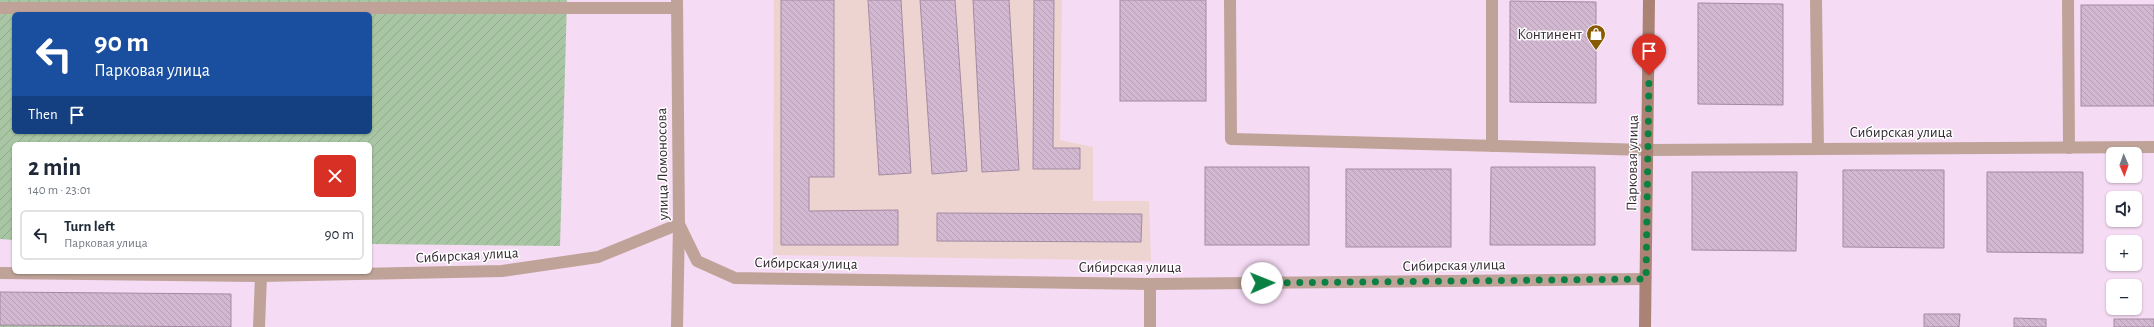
<!DOCTYPE html>
<meta charset="utf-8">
<style>
body{margin:0;font-family:"Alegreya Sans",sans-serif;background:#f6f6f7;color:#1f2937;height:100vh;display:flex;flex-direction:column;font-size:15px;white-space:nowrap}
*{box-sizing:border-box;margin:0}
p{font-size:13px;color:#747a83}
.icon{flex:none;width:22px;height:22px;fill:none;stroke:currentColor;stroke-width:2;stroke-linecap:round;stroke-linejoin:round}
.map{position:relative;flex:1;overflow:hidden}
.side{position:absolute;left:12px;top:142px;width:360px;height:132px;display:flex;flex-direction:column;background:#fff;border-radius:6px;box-shadow:0 1px 3px #0004}
.side>*{flex:none}
.top-card{position:absolute;left:12px;top:12px;width:360px;height:122px;border-radius:6px;box-shadow:0 1px 3px #0004;background:#1a4fa0;color:#fff;overflow:hidden}
.needle{width:26px;rotate:178deg}
.tools{position:absolute;left:2106px;top:147px;display:grid;gap:8px}
.tools a{display:grid;place-items:center;width:36px;height:36px;border-radius:6px;background:#fff;box-shadow:0 1px 3px #0004;font-size:20px}
.pin{position:absolute;display:grid;place-items:center;width:34px;height:34px;color:#fff;margin:-41px -17px;border-radius:50% 50% 50% 0;rotate:-45deg;box-shadow:0 0 4px #0007}
.pin .icon{rotate:45deg}
.me{position:absolute;width:44px;margin:-22px;rotate:89deg;stroke-linejoin:round;filter:drop-shadow(0 0 3px #0008)}
.turn{display:flex;align-items:center;gap:14px;height:84px;padding:0 16px;font-size:18px}
.turn .icon{width:52px;height:52px;stroke-width:2.5}
.turn b{display:block;font-size:28px;line-height:34px}
.then{display:flex;align-items:center;height:38px;padding:0 16px;background:#0003;gap:8px;font-size:15px}
.round{display:grid;place-items:center;flex:none;width:42px;height:42px;border-radius:6px;background:#f6f6f7}
.summary{display:flex;align-items:center;justify-content:space-between;height:68px;padding:0 16px}
h1{font-size:24px;font-weight:700;line-height:30px}
ul{padding:0;list-style:none}
li{display:flex;align-items:center;gap:12px;height:50px;margin:0 8px 6px;padding:0 8px;border:2px solid #e0e1e3;border-radius:6px}
li div{flex:1}
li b{display:block;font-size:15px}
li em{font-style:normal}
.map>svg:first-child{display:block}
</style>
<div class="map">
<svg width="2154" height="327" viewBox="0 0 2154 327">
<defs>
<pattern id="garden-furrows" width="10" height="10" patternUnits="userSpaceOnUse"><rect width="10" height="10" fill="#a8c6a3"/><path d="M-1 1l2-2M0 10L10 0M9 11l2-2" fill="none" stroke="#91aa8d"/></pattern>
<pattern id="building-back-hatch" width="6" height="6" patternUnits="userSpaceOnUse"><rect width="6" height="6" fill="#d3b8d1"/><path d="M-1 5l2 2M0 0l6 6M5-1l2 2" fill="none" stroke="#b69eb4"/></pattern>
</defs>
<rect width="100%" height="100%" fill="#f6dbf4"/>
<polygon fill="#eed4d0" points="774,0 1062,0 1060,140 1093,147 1093,201 1149,201 1151,261 773,255"/>
<g fill="url(#garden-furrows)" fill-rule="evenodd">
<path d="M0 0H567L560 246 370 244V144H14V240L0 239ZM14 14H370V132H14Z"/>
<polygon points="0,325 194,327 0,327"/>
</g>
<g fill="url(#building-back-hatch)" stroke="#a38aa1">
<polygon points="781,0 834,0 834,177 809,177 809,211 898,210 898,245 781,245"/>
<polygon points="868,0 901,0 911,173 879,175"/>
<polygon points="920,0 955,0 967,171 932,174"/>
<polygon points="973,0 1009,0 1019,170 982,172"/>
<polygon points="1034,0 1054,0 1053,148 1080,148 1080,169 1033,169"/>
<rect x="1120" y="0" width="86" height="101"/>
<polygon points="1510,1 1596,2 1596,103 1510,102"/>
<polygon points="1698,3 1783,4 1783,105 1698,104"/>
<rect x="2081" y="5" width="73" height="101"/>
<rect x="1205" y="167" width="104" height="78"/>
<polygon points="1491,167 1595,167 1595,245 1490,245"/>
<rect x="1346" y="169" width="105" height="78"/>
<polygon points="1843,170 1944,170 1944,248 1843,247"/>
<polygon points="1692,172 1797,172 1796,251 1692,250"/>
<polygon points="1987,172 2083,172 2083,253 1987,252"/>
<polygon points="937,213 1142,214 1141,242 937,241"/>
<polygon points="0,292 231,294 231,327 0,325"/>
<polygon points="1924,314 1960,314 1959,327 1924,327"/>
<polygon points="2014,318 2046,319 2046,327 2014,327"/>
<rect x="2114" y="319" width="40" height="8"/>
</g>
<g fill="none" stroke-linecap="round" stroke-linejoin="round">
<g stroke="#bfa399" stroke-width="12">
<polyline points="1230,0 1231,139 1648,150"/>
<polyline points="1816,0 1818,149"/>
<polyline points="2068,0 2069,148"/>
<polyline points="0,8 677,8"/>
<polyline points="1492,146 1492,0"/>
</g>
<g stroke="#bfa399" stroke-width="12">
<polyline points="677,0 679,224 677,327"/>
<polyline points="1648,150 2154,147"/>
<polyline points="0,273 261,276 502,271 598,257 679,224 697,261 735,278 1150,284 1645,279"/>
<polyline points="259,327 261,276"/>
<polyline points="1150,327 1150,284"/>
</g>
<polyline stroke="#ab8374" stroke-width="12" points="1645,327 1649,0"/>
</g>
<g fill="none" stroke-linecap="round" stroke-linejoin="round">
<polyline stroke="#0b8043" stroke-width="7" stroke-dasharray="0 12.6" points="1262,283 1646,279 1649,75"/>
</g>
<defs>
<g id="shop-pin" transform="scale(1)"><path d="M0 17L-7.5 6A9.5 9.5 0 1 1 7.5 6Z" fill="#895b00" stroke="#fff"/><path d="M-5-2.5h2.3a2.7 3.5 0 0 1 5.4 0H5L5.5 6h-11ZM-1.5-2.5h3a1.5 2.3 0 0 0-3 0Z" fill="#fff"/></g>
</defs>
<g fill-rule="evenodd">
<use href="#shop-pin" x="1596" y="34"/>
</g>
<g text-anchor="middle" stroke-width="3" stroke-linejoin="round" paint-order="stroke">
<g font-size="15" fill="#362c35" stroke="#fff" text-anchor="end">
<text x="1582" y="39">Континент</text>
</g>
<g font-size="15" fill="#362c35" stroke="#fff">
<text x="1901" y="137">Сибирская улица</text>
<text transform="translate(1632 163) rotate(-89)" y="5">Парковая улица</text>
<text transform="translate(662 164) rotate(-91)" y="5">улица Ломоносова</text>
<text transform="translate(467 255) rotate(-3)" y="5">Сибирская улица</text>
<text transform="translate(806 263) rotate(1)" y="5">Сибирская улица</text>
<text transform="translate(1454 265) rotate(-1)" y="5">Сибирская улица</text>
<text x="1130" y="272">Сибирская улица</text>
</g>
</g>
</svg>
<div class="tools">
<a><svg class="needle" viewBox="-14 -14 28 28"><path d="M0-13l5 13h-10z" fill="#e53935"/><path d="M0 13l5-13h-10z" fill="#747a83"/></svg></a>
<a><svg class="icon" aria-label="sound" viewBox="0 0 24 24"><path d="M4 9h4l5-4v14l-5-4H4zM17 9q2 3 0 6"/></svg></a>
<a>+</a>
<a>−</a>
</div>
<div class="pin" style="left:1649px;top:75px;background:#d93025"><svg class="icon" aria-label="arrive" viewBox="0 0 24 24"><path d="M6 21V4h12l-3 4 3 4H6"/></svg></div>
<svg class="me" style="left:1262px;top:283px" viewBox="-20 -20 40 40"><circle r="19" fill="#fff"/><path d="M0-13L10 11 0 6-10 11z" fill="#0b8043"/></svg>
<div class="top-card">
<div class="turn"><svg class="icon" aria-label="left" viewBox="0 0 24 24"><path d="M17 20v-9H6M10 6l-5 5 5 5"/></svg><div><b>90 m</b>Парковая улица</div></div>
<div class="then">Then<svg class="icon" aria-label="arrive" viewBox="0 0 24 24"><path d="M6 21V4h12l-3 4 3 4H6"/></svg></div>
</div>
<section class="side">
<div class="summary"><div><h1>2 min</h1><p>140 m · 23:01</p></div><a class="round" style="background:#d93025;color:#fff"><svg class="icon" aria-label="close" viewBox="0 0 24 24"><path d="M6 6l12 12M18 6L6 18"/></svg></a></div>
<ul>
<li><svg class="icon" aria-label="left" viewBox="0 0 24 24"><path d="M17 20v-9H6M10 6l-5 5 5 5"/></svg><div><b>Turn left</b><p>Парковая улица</p></div><em>90 m</em></li>
</ul>
</section>
</div>
